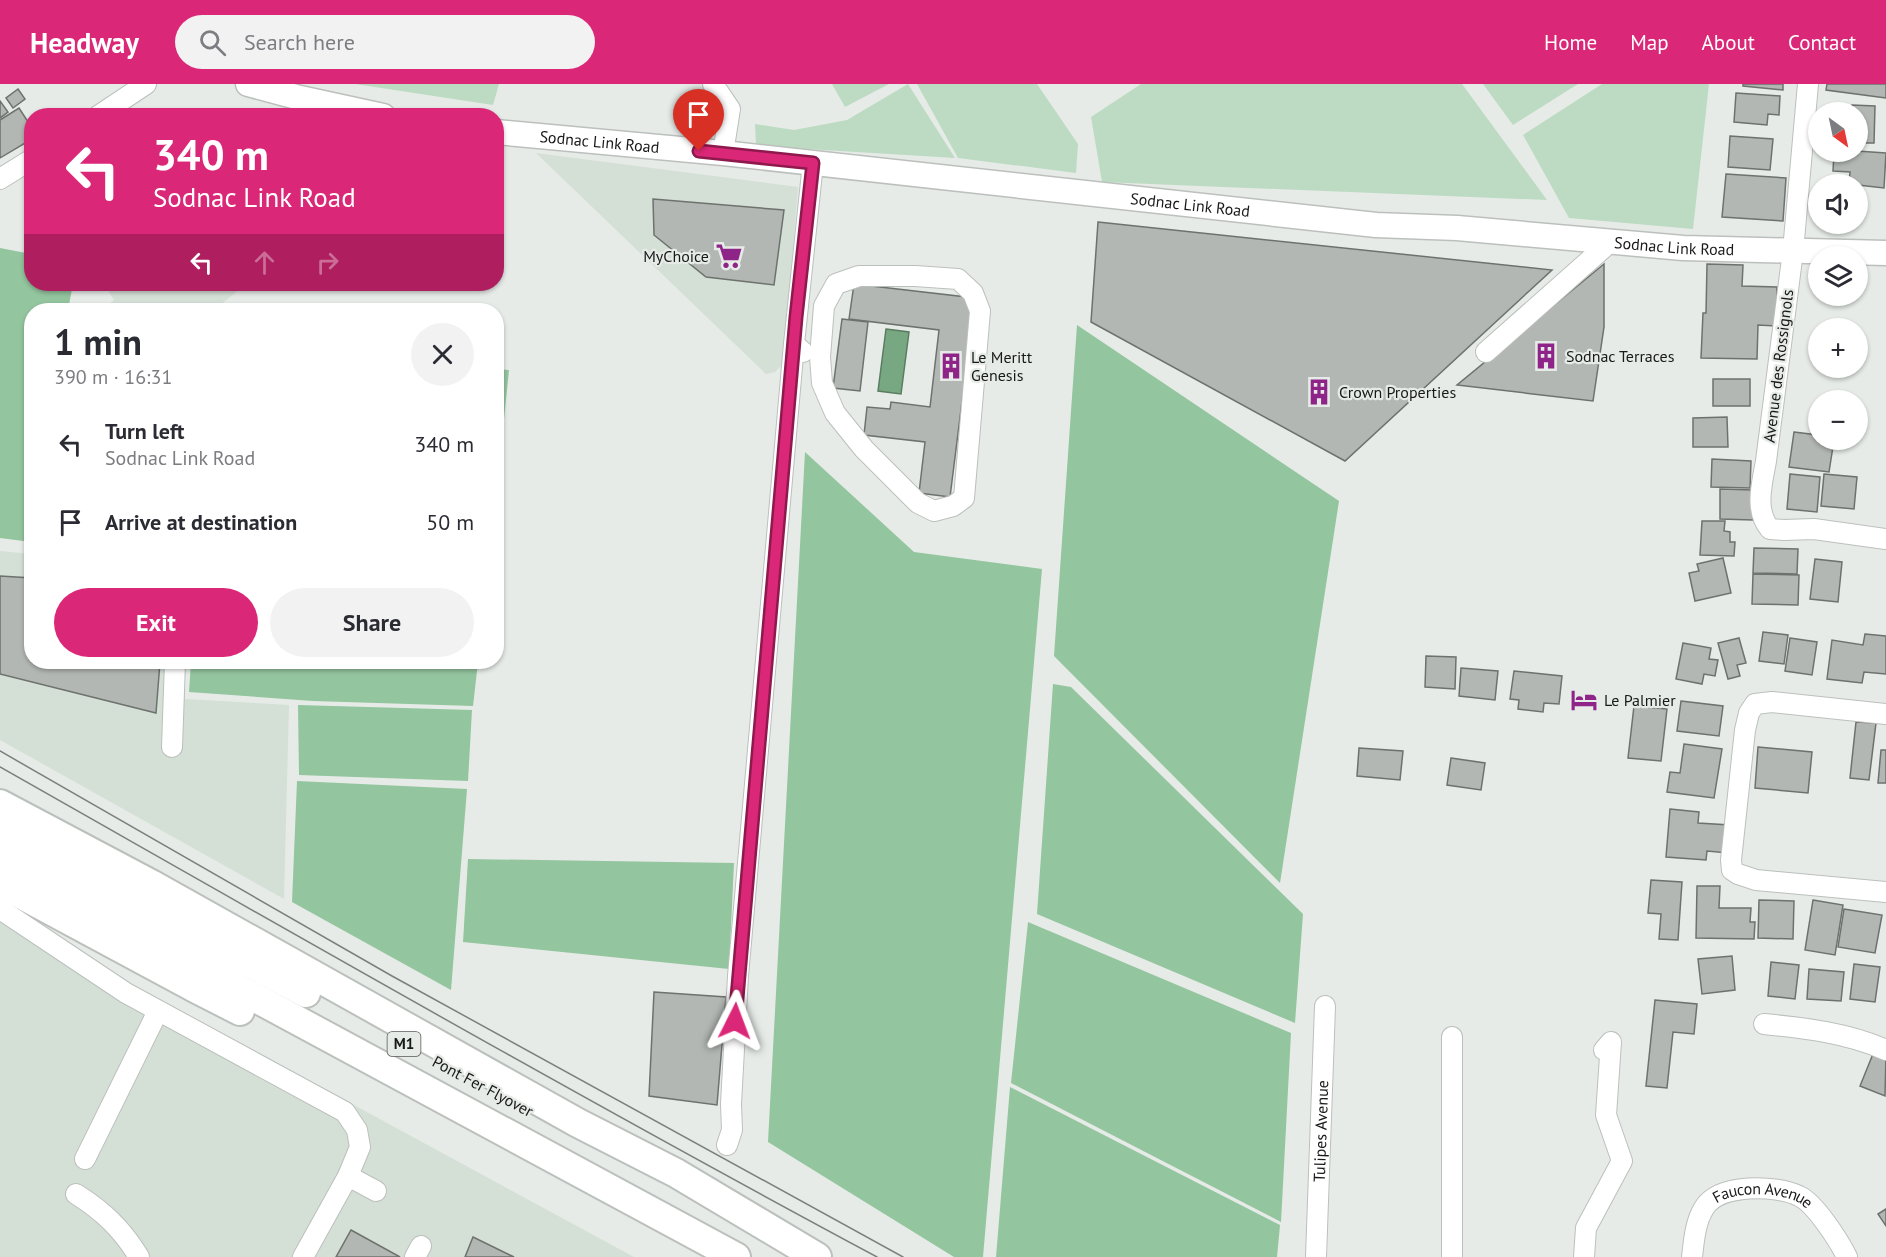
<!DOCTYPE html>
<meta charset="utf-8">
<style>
body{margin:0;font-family:"PT Sans",sans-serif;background:#f2f2f3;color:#2b2b33;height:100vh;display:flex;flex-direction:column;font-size:22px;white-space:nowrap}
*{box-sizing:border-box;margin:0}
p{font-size:20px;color:#7c7c81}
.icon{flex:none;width:33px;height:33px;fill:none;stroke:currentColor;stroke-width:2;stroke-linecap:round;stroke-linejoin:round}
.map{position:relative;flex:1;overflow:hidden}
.drawer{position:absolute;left:24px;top:219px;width:480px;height:366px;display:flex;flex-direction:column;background:#fff;border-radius:24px;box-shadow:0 2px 4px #0004}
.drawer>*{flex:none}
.hud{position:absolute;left:24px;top:24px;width:480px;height:183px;border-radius:24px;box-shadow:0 2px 4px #0004;background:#db2777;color:#fff;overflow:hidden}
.needle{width:39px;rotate:147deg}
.tools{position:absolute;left:1808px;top:18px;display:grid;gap:12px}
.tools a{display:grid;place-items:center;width:60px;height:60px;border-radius:50%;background:#fff;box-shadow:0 2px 4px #0004;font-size:30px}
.pin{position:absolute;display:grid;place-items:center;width:51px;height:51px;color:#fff;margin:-62px -26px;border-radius:50% 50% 50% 0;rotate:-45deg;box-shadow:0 0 6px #0007}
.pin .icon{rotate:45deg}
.me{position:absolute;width:66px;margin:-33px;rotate:3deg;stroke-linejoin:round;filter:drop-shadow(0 0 4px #0008)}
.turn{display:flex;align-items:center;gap:21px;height:126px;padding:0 30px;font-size:27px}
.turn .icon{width:78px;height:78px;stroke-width:2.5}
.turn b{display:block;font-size:42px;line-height:51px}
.lanes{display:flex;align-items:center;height:57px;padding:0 30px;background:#0003;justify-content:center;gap:30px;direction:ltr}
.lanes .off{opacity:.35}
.round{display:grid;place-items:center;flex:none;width:63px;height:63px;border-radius:32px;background:#f2f2f3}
.head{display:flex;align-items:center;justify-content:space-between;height:102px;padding:0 30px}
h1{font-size:36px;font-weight:700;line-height:45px}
.button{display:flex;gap:12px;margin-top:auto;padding:12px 30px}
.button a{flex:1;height:69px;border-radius:36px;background:#db2777;color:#fff;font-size:24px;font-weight:700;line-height:69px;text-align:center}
.button a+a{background:#f2f2f3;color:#2b2b33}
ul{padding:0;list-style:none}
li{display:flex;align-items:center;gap:18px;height:78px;padding:0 30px}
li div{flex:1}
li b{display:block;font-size:22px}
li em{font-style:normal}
header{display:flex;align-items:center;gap:36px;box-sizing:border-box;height:84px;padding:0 30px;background:#db2777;color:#fff}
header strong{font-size:28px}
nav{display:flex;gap:33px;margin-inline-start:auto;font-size:21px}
.search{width:420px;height:54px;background:#f2f2f3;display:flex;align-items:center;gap:15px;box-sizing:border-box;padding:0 21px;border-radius:33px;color:#7c7c81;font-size:22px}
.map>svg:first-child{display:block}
</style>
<header>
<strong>Headway</strong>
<div class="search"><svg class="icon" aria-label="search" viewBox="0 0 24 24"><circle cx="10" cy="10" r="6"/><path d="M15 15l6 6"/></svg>Search here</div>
<nav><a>Home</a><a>Map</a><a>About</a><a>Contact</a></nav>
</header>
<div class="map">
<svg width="1886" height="1173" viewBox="0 0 1886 1173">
<rect width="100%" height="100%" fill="#e6ebe7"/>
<g fill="#d4dfd6">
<polygon points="536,69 798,103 785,262 782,281 775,288 766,290"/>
<polygon points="104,200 246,200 214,226 101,226 114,216"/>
<polygon points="0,467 31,470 32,578 185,578 185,615 289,621 284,815 0,656"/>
<polygon points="0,829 634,1173 0,1173"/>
</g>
<g fill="#bddbc2">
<polygon points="355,0 499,0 493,21"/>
<polygon points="832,0 889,0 845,23"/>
<polygon points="908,0 955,74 756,62 755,40 794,46 847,36"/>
<polygon points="917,0 1037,0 1078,60 1076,89 958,74"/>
<polygon points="1141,0 1462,0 1547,116 1102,98 1091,33"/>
<polygon points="1483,0 1578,0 1513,41"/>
<polygon points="1602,0 1709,0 1693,145 1569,134 1523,51"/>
</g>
<g fill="#93c59e">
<polygon points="0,164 31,170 32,200 73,200 68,226 32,226 31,458 0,454"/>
<polygon points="1077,241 1339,417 1280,799 1054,572"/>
<polygon points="497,285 509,286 497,403 496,285"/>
<polygon points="805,368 914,468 1042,485 983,1173 954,1173 768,1058"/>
<polygon points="191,578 478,578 473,622 313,617 189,608"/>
<polygon points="1053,600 1071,603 1303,830 1295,939 1037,830"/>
<polygon points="298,621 472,626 468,697 299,691"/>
<polygon points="297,697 467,705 451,906 292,818"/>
<polygon points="468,775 734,779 729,885 463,858"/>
<polygon points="1028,838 1291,949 1281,1138 1011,999"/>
<polygon points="1010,1003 1280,1141 1277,1173 996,1173"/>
</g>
<polygon fill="#77a882" stroke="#5a7d62" stroke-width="1.5" points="886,245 909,248 901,310 878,307"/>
<g fill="#b2b7b3" stroke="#6e726e" stroke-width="1.5">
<polygon points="1743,0 1783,0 1783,6 1743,2"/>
<polygon points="1827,0 1886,0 1886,14 1826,6"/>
<polygon points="18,5 25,15 13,24 6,14"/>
<polygon points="1736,9 1780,12 1779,31 1768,30 1767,41 1734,38"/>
<polygon points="0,17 8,28 0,34"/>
<polygon points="1852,21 1875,22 1874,59 1857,59 1857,28 1851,28"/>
<polygon points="19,24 32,44 32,55 0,74 0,36"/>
<polygon points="1730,52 1773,55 1770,86 1728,83"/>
<polygon points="1857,67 1886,69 1884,104 1849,100 1850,88 1833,87 1834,68"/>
<polygon points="1726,90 1786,94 1783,137 1722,133"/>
<polygon points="653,115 784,126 774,201 706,193 654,151"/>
<polygon points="1098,138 1552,186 1345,377 1091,238"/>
<polygon points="1604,180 1604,243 1593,317 1457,301"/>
<polygon points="1707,180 1743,181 1742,202 1777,203 1776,242 1758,241 1757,275 1701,274 1703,229 1706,229"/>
<polygon points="854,200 975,214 950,413 919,409 925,358 864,351 867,323 890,325 891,318 930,323 939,246 849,235"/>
<polygon points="842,235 868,238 860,307 833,304"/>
<rect x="1713" y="295" width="37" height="27"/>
<polygon points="1727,333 1728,363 1693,363 1693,334"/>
<polygon points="1794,348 1818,351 1818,356 1834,356 1829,388 1789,383"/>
<polygon points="1712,375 1751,377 1750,404 1711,403"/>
<polygon points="1790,390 1820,393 1817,428 1787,425"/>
<polygon points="1824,390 1857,393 1854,425 1821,422"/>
<polygon points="1720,405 1753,406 1753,436 1720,435"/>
<polygon points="1702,437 1725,437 1724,447 1730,448 1730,458 1735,458 1734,472 1700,471"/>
<polygon points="1754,464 1798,465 1797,490 1753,489"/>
<polygon points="1723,474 1731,509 1695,517 1689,489 1699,487 1697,480"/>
<polygon points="1815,475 1842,478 1838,518 1810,515"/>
<polygon points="1753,490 1799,491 1798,521 1752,520"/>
<polygon points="0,492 32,494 32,578 160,578 156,629 0,590"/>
<polygon points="1763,548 1788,551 1784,580 1759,577"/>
<polygon points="1865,550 1886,552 1886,590 1864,588 1862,599 1827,595 1832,556 1863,561"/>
<polygon points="1739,554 1746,579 1737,581 1740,592 1728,595 1718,559"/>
<polygon points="1790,554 1817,558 1812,591 1785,587"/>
<polygon points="1683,559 1711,564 1709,575 1718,576 1715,592 1704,590 1702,600 1676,595"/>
<polygon points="1426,572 1456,573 1455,605 1425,603"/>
<polygon points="1461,584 1498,587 1495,616 1459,612"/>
<polygon points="1514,587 1562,592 1559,620 1544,619 1543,628 1518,625 1519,616 1510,615"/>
<polygon points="1681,617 1723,622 1719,652 1677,647"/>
<polygon points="1634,622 1667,625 1661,677 1628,674"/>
<polygon points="1856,638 1876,639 1869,696 1850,694"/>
<polygon points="1684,660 1722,665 1714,714 1667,708 1670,688 1680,689"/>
<polygon points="1758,663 1812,668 1808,709 1755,704"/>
<polygon points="1359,664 1403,667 1400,696 1357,692"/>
<polygon points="1881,666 1886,666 1886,699 1878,699"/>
<polygon points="1451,674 1485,679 1481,706 1447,701"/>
<polygon points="1670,725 1699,728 1698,739 1730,741 1728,769 1707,767 1706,776 1666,773"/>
<polygon points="1651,796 1682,798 1678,856 1659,855 1661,830 1648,829"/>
<polygon points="1697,802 1720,802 1719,824 1751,824 1750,838 1755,838 1754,855 1696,854"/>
<polygon points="1759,816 1794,817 1793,855 1758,854"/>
<polygon points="1813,816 1843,821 1835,871 1805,866"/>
<polygon points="1844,825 1882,831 1875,869 1838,863"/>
<polygon points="1732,872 1735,906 1702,910 1698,875"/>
<polygon points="1771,878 1799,881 1795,915 1768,912"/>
<polygon points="1854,880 1880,883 1875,918 1850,915"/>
<polygon points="1809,885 1844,888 1841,917 1807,915"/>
<polygon points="654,908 726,913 717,1021 649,1012"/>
<polygon points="1655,916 1697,920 1694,950 1673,948 1667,1004 1646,1002"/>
<polygon points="1875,965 1886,970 1885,1012 1860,1002"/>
<polygon points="1886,1125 1886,1142 1878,1130"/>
<polygon points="351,1146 400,1173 336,1173"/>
<polygon points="473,1153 514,1173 465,1173"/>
</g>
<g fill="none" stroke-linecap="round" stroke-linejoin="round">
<g stroke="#bcc0bd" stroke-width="22">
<g id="minor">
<polyline points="713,0 730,25 723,69"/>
<path d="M1808 0 1793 167 1766 377C1762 400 1754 426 1770 445L1784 446 1814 445 1886 455"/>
<polyline points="98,32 146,0"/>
<polyline points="0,95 32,75"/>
<polygon points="859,192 915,192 958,195 973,209 980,227 964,414 953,422 934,427 918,419 864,365 835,329 822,299 820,273 824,222 836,200"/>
<polyline points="803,268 794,260 813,79"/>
<polyline points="1486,268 1609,159"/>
<polyline points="1886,630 1772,618 1755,620 1749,629 1745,646 1731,776 1732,786 1738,790 1756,796 1886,808"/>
<polyline points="172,663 175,578"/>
<polyline points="0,825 126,909 345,1028 357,1046 360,1063 348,1092 303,1173"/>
<path d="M1764 940C1805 944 1848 949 1886 966"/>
<polyline points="727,1061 732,1046 731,1020 738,892 794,260"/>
<polyline points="85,1075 158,927"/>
<polyline points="348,1092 376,1107"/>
<path d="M76 1110C103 1127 122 1145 139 1173"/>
<polyline points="415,1173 421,1162"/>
<path id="s1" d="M1316 1173 1325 922"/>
<polyline points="1452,1173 1452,953"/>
<polyline points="1584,1173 1586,1144 1622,1077 1606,1031 1611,958 1604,966"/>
<path id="s2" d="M1692 1173C1694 1156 1695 1139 1704 1124 1719 1099 1776 1101 1799 1112 1815 1119 1839 1157 1847 1173"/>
</g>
</g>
<g stroke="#bcc0bd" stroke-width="27">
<g id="major">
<polyline points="248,0 300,14 383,32"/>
<path id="s3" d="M496 48 723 69 1376 141 1457 144 1683 164 1886 169"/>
</g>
</g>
<g stroke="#bcc0bd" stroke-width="32">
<g id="highway">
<polyline points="0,720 151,800 578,1039 676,1089 817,1173"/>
<polyline points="0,748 306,909"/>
<polyline points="0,776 736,1173"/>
<polyline points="0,799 193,903 240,927"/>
</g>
</g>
<use href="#minor" stroke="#fff" stroke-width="20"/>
<use href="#major" stroke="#fff" stroke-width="24"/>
<use href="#highway" stroke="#fff" stroke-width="28"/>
<g stroke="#7c7f7d" stroke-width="1.5">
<polyline points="0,667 392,892 903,1173"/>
<path d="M0 683C291 848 582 1015 877 1173"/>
</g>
</g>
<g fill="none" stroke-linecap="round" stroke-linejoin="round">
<g stroke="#8e194d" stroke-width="15">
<polyline id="route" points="699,67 813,79 796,233 735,937"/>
</g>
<use href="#route" stroke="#db2777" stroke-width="10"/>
</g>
<defs>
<g id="supermarket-bare" transform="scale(2.07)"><path d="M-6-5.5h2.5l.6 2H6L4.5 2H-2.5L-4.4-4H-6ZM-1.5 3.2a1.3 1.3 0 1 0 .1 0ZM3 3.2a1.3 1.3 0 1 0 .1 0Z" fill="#8f2488" stroke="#e6ebe7" stroke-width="2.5" paint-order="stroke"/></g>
<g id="building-bare" transform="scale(2.07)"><path d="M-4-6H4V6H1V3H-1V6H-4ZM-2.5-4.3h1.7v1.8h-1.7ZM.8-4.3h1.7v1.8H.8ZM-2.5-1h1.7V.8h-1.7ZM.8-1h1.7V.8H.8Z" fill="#8f2488" stroke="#e6ebe7" stroke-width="2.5" paint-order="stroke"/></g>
<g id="hotel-bare" transform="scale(2.07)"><path d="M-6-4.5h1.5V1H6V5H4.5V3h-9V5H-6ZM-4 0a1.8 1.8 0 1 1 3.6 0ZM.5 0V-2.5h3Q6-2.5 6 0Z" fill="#8f2488" stroke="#e6ebe7" stroke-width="2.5" paint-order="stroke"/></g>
</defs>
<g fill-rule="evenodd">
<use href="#supermarket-bare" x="729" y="172"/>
<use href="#building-bare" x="1546" y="272"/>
<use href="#building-bare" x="951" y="282"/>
<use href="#building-bare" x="1319" y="308"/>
<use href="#hotel-bare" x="1584" y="616"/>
</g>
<g text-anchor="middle" stroke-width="4.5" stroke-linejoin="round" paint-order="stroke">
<rect fill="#e6ebe7" stroke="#565856" stroke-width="1.5" x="387.5" y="948" width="33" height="24" rx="4.5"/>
<g font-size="15" font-weight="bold" fill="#181918">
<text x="404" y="965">M1</text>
</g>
<g font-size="16" fill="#181918" stroke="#e6ebe7">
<text dy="6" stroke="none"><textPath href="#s3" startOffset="104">Sodnac Link Road</textPath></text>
<text dy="6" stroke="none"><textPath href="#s3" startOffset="698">Sodnac Link Road</textPath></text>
<text dy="6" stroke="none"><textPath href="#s3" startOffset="1184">Sodnac Link Road</textPath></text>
<text transform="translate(1778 282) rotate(-83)" y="6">Avenue des Rossignols</text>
<text transform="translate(483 1002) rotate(28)" y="6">Pont Fer Flyover</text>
<text dy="6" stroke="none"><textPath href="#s1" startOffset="126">Tulipes Avenue</textPath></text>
<text dy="6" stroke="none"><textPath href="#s2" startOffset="116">Faucon Avenue</textPath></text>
</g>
<g font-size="16" fill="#181918" stroke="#e6ebe7" text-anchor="start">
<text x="709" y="178" text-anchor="end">MyChoice</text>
<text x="1566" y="278">Sodnac Terraces</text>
<text x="971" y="279">Le Meritt<tspan x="971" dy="18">Genesis</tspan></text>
<text x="1339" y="314">Crown Properties</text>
<text x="1604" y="622">Le Palmier</text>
</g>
</g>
</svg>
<div class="tools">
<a><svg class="needle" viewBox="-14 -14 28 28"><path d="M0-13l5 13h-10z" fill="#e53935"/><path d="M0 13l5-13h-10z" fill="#7c7c81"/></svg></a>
<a><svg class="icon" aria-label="sound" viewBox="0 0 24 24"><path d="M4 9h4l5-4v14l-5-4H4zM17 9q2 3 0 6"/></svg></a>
<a><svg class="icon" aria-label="layers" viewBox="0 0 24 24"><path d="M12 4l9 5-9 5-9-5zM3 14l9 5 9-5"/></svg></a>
<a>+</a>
<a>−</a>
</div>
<div class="pin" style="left:699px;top:67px;background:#d93025"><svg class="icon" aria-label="arrive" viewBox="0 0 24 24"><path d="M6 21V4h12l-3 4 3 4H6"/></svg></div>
<svg class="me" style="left:735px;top:937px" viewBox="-20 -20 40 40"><path d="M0-17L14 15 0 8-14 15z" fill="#db2777" stroke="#fff" stroke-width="4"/></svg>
<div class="hud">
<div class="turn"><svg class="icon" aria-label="left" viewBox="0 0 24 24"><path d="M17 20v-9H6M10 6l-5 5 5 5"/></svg><div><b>340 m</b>Sodnac Link Road</div></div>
<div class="lanes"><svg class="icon" aria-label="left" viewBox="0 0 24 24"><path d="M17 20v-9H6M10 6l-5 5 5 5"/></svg><svg class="icon off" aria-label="ahead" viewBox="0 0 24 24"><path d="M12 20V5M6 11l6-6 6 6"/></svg><svg class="icon off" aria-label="right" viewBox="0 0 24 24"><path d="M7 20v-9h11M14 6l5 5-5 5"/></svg></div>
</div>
<section class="drawer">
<div class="head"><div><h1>1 min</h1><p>390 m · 16:31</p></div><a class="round"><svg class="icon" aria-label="close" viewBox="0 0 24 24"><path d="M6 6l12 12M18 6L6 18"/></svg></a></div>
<ul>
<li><svg class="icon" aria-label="left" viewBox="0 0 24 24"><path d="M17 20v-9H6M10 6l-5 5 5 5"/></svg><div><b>Turn left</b><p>Sodnac Link Road</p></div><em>340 m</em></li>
<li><svg class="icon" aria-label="arrive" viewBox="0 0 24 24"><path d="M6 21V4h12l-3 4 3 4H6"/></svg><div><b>Arrive at destination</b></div><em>50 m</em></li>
</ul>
<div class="button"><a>Exit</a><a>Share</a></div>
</section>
</div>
